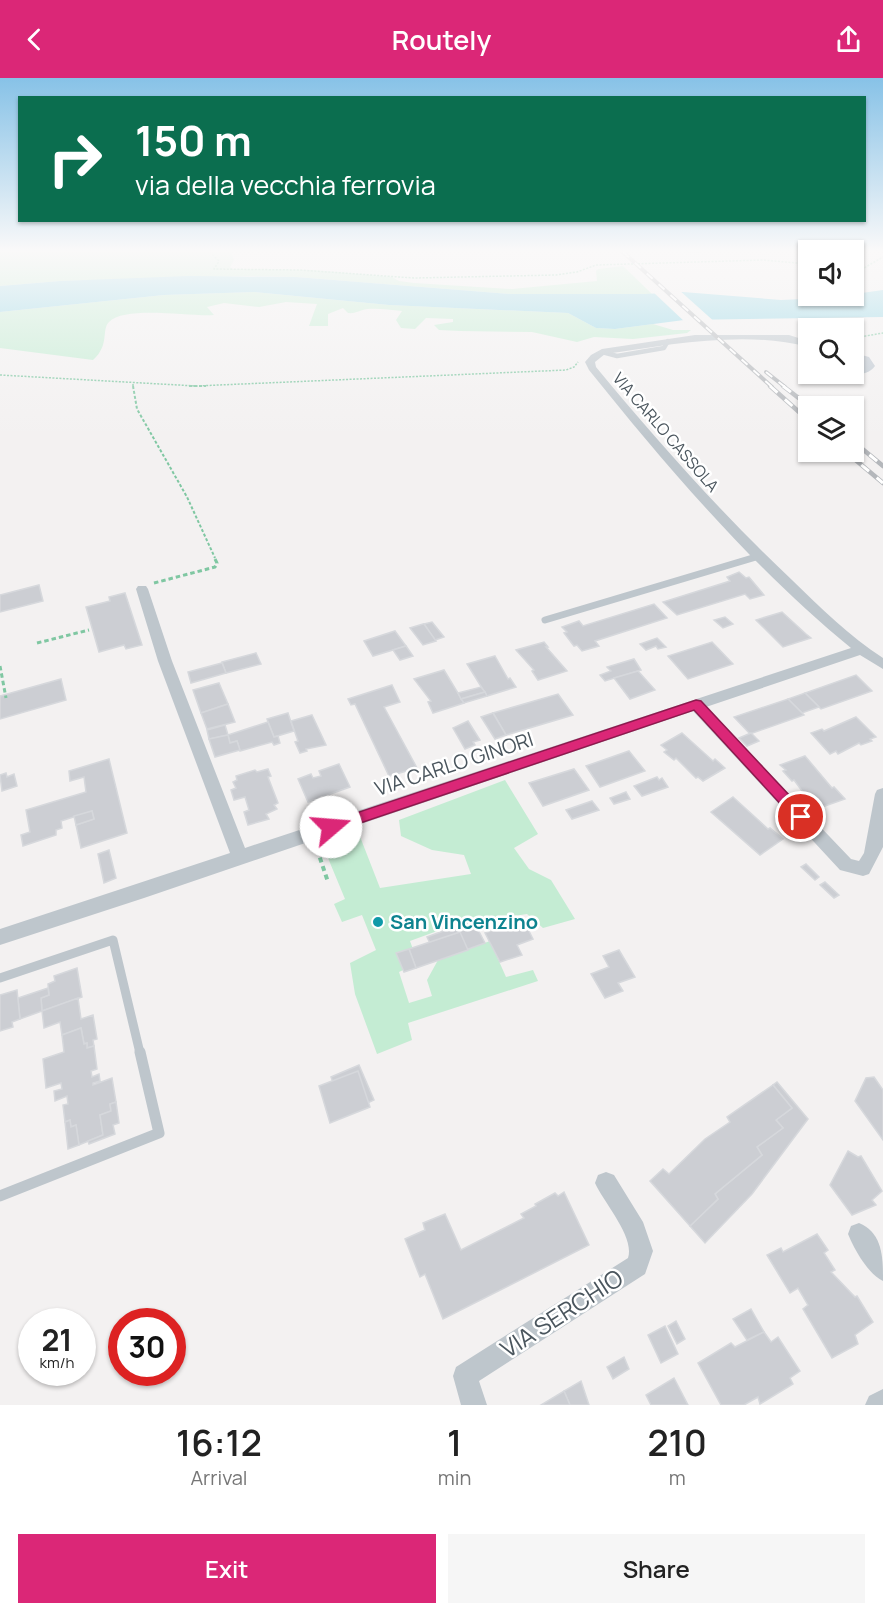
<!DOCTYPE html>
<style>
body{margin:0;font-family:Manrope,sans-serif;background:#f6f6f6;color:#222;height:100vh;display:flex;flex-direction:column;font-size:22px;white-space:nowrap}
*{box-sizing:border-box;margin:0}
p{font-size:20px;color:#767676}
.icon{flex:none;width:33px;height:33px;fill:none;stroke:currentColor;stroke-width:2;stroke-linecap:round;stroke-linejoin:round}
.map{position:relative;height:1327px;overflow:hidden}
.side{display:flex;flex-direction:column;background:#fff;flex:1}
.side>*{flex:none}
.top-card{position:absolute;left:18px;top:18px;width:848px;height:126px;border-radius:0px;box-shadow:0 2px 4px #0004;background:#0b6e4f;color:#fff;overflow:hidden}
.buttons{position:absolute;left:798px;top:162px;display:grid;gap:12px}
.buttons a{display:grid;place-items:center;width:66px;height:66px;border-radius:0px;background:#fff;box-shadow:0 2px 4px #0004;font-size:30px}
.speed{position:absolute;left:18px;top:1230px;display:flex;gap:12px;font-size:30px;font-weight:700;text-align:center}
.speed>*{display:grid;place-content:center;width:78px;height:78px;border-radius:50%;background:#fff;box-shadow:0 2px 4px #0004;line-height:1}
.speed small{font-size:15px;font-weight:400}
.speed .limit{border:9px solid #d22;background:#fff;color:#111}
.pin{position:absolute;display:grid;place-items:center;width:51px;height:51px;color:#fff;margin:-26px;border:3px solid #fff;border-radius:50%;box-shadow:0 2px 6px #0007}
.me{position:absolute;width:66px;margin:-33px;rotate:72deg;stroke-linejoin:round;filter:drop-shadow(0 0 4px #0008)}
.turn{display:flex;align-items:center;gap:21px;height:126px;padding:0 18px;font-size:27px}
.turn .icon{width:78px;height:78px;stroke-width:2.5}
.turn b{display:block;font-size:42px;line-height:51px}
.eta{display:flex;justify-content:space-evenly;align-items:center;height:102px;text-align:center}
.eta b{font-size:36px;font-weight:600;line-height:42px}
.primary-button{display:flex;gap:12px;margin-top:auto;padding:12px 18px}
.primary-button a{flex:1;height:69px;border-radius:0px;background:#db2777;color:#fff;font-size:24px;font-weight:600;line-height:69px;text-align:center}
.primary-button a+a{background:#f6f6f6;color:#222}
header{display:flex;justify-content:space-between;align-items:center;height:78px;padding:0 18px;background:#db2777;color:#fff;font-size:27px;font-weight:600}
.map>svg:first-child{display:block}
</style>
<header><svg class="icon" aria-label="back" viewBox="0 0 24 24"><path d="M15 5l-7 7 7 7"/></svg>Routely<svg class="icon" aria-label="share" viewBox="0 0 24 24"><path d="M12 15V3M7 8l5-5 5 5M5 13v7h14v-7"/></svg></header>
<div class="map">
<svg width="883" height="1327" viewBox="0 0 883 1327">
<rect width="100%" height="100%" fill="#f3f1f1"/>
<g fill="#c4ecd3">
<polygon points="0,174 231,174 234,182 230,189 233,191 313,192 392,199 399,203 414,205 512,211 597,203 596,193 598,191 623,188 652,216 511,216 296,199 249,198 60,203 0,208"/>
<path d="M254 214 389 227 568 235 596 250 615 251 653 246 673 252H691L687 255 633 261 594 259 577 264 532 254 460 253 439 252 434 247 453 244V241L426 240 415 251 401 250 396 242 402 233C390 232 379 230 367 231 360 232 355 236 348 235L343 230 328 236V248H309L317 226 286 224 259 229 224 225 207 229 214 237C191 239 125 227 109 244 101 252 110 267 93 282L0 270V234L164 217Z"/>
<polygon points="505,702 538,756 514,770 529,791 551,802 575,841 543,850 527,836 494,841 478,838 410,863 418,885 399,894 409,925 432,918 427,902 438,882 490,863 506,899 533,892 538,903 408,945 412,962 377,976 355,916 350,885 376,872 362,837 342,844 334,826 345,821 323,768 359,756 380,810 471,796 464,777 432,772 401,758 399,742"/>
</g>
<polygon fill="#95d6e5" points="189,198 296,199 511,216 645,216 683,214 781,222 826,220 883,212 883,239 684,242 615,251 596,250 568,235 389,227 254,214 164,217 0,234 0,208 60,203"/>
<polygon fill="#f3f1f1" points="678,211 717,246 686,245 652,213"/>
<g fill="#ccced3" stroke="#d6d8dc" stroke-width="1.5">
<polygon points="739,494 746,500 749,499 764,517 750,521 745,516 677,537 663,524 730,503 727,499"/>
<polygon points="39,507 43,523 0,534 0,517"/>
<polygon points="125,515 142,567 126,571 124,567 99,574 86,529 110,523 109,519"/>
<polygon points="654,526 667,540 595,563 599,568 582,573 577,567 574,568 564,555 567,554 562,549 579,543 583,548"/>
<polygon points="782,534 806,556 811,560 783,569 756,542"/>
<polygon points="725,539 733,546 723,550 714,542"/>
<polygon points="432,544 444,559 435,562 424,546"/>
<polygon points="423,546 424,546 436,563 423,567 410,550"/>
<polygon points="395,553 406,568 373,578 364,563"/>
<polygon points="657,560 666,569 658,571 656,568 646,572 640,566"/>
<polygon points="544,564 548,569 546,569 567,593 538,602 532,593 534,592 516,572"/>
<polygon points="712,564 733,586 688,601 668,578"/>
<polygon points="406,568 413,578 400,582 393,572"/>
<polygon points="256,575 261,586 226,595 222,584"/>
<polygon points="495,578 508,601 510,600 516,609 487,618 467,586"/>
<polygon points="634,581 641,592 605,603 600,597 611,593 607,589"/>
<polygon points="222,585 226,595 191,605 188,594"/>
<polygon points="444,592 464,625 433,635 428,624 431,623 414,601"/>
<polygon points="638,593 655,612 630,621 614,600"/>
<polygon points="856,597 872,613 821,631 805,615"/>
<polygon points="61,601 66,622 0,641 0,618"/>
<polygon points="219,605 228,626 201,635 193,612"/>
<polygon points="392,607 400,624 384,629 417,690 389,698 355,626 351,627 348,621"/>
<polygon points="481,609 485,614 461,621 458,615"/>
<polygon points="485,614 487,618 464,625 461,621"/>
<polygon points="805,615 819,629 802,635 788,621"/>
<polygon points="558,616 573,637 506,657 493,635"/>
<polygon points="788,621 804,637 750,656 734,639"/>
<polygon points="228,626 235,644 207,651 201,635"/>
<polygon points="288,635 294,653 274,659 267,641"/>
<polygon points="493,635 506,657 495,661 481,639"/>
<polygon points="312,637 326,667 306,671 307,673 300,675 295,664 298,663 291,643"/>
<polygon points="856,639 876,659 870,661 872,663 861,667 859,665 838,676 836,673 830,676 811,655 822,651 824,653"/>
<polygon points="468,643 480,662 473,664 475,667 465,671 453,650"/>
<polygon points="268,644 274,659 278,658 280,665 274,667 272,664 240,673 237,663 230,665 228,657"/>
<polygon points="225,647 228,657 209,661 207,652"/>
<polygon points="682,655 713,683 715,681 725,690 703,703 698,699 696,700 676,680 674,682 664,674 667,672 661,667"/>
<polygon points="751,655 759,663 747,668 739,660"/>
<polygon points="228,657 230,665 237,663 240,672 215,679 209,661"/>
<polygon points="629,673 645,693 600,709 586,688"/>
<polygon points="805,678 832,710 834,709 845,721 819,730 814,724 811,725 794,702 792,703 783,693 786,692 780,687"/>
<polygon points="109,681 127,755 81,770 76,747 94,741 92,733 61,743 62,750 56,752 56,757 23,768 21,757 30,754 26,732 86,714 84,699 70,703 69,693"/>
<polygon points="339,686 350,709 308,724 298,701 311,696 313,700 321,698 319,693"/>
<polygon points="268,691 271,698 268,699 278,725 274,727 277,731 266,736 269,741 248,747 244,734 249,732 245,719 234,722 231,712 236,710 233,704 237,702 236,698 255,692 257,694"/>
<polygon points="574,691 589,712 543,728 529,705"/>
<polygon points="6,695 7,699 14,696 17,708 2,713 0,697"/>
<polygon points="657,699 659,702 662,700 668,709 642,718 634,708"/>
<polygon points="626,714 630,721 614,726 610,720"/>
<polygon points="733,719 768,751 770,750 783,761 760,777 711,734"/>
<polygon points="592,723 599,732 572,741 566,732"/>
<polygon points="92,733 94,741 76,747 74,738"/>
<polygon points="109,772 116,800 104,805 98,776"/>
<polygon points="806,786 819,799 815,802 801,789"/>
<polygon points="825,804 839,817 834,820 820,807"/>
<polygon points="523,841 533,861 517,867 522,877 500,884 485,855"/>
<polygon points="473,842 485,865 438,882 427,859"/>
<polygon points="460,854 468,872 416,890 409,871"/>
<polygon points="409,871 416,890 404,894 396,875"/>
<polygon points="619,872 635,899 618,905 623,913 605,920 591,896 609,889 603,878"/>
<polygon points="77,890 82,919 42,933 41,920 49,917 48,906 55,903 54,898"/>
<polygon points="48,910 49,917 41,920 42,933 20,941 18,920"/>
<polygon points="17,912 20,941 12,944 13,949 0,953 0,917"/>
<polygon points="78,920 81,941 93,937 97,961 93,962 94,968 87,970 87,965 84,966 81,950 62,957 60,944 44,950 42,933"/>
<polygon points="81,950 84,966 87,965 87,970 94,968 97,991 91,993 92,999 99,996 100,1003 93,1005 93,1007 112,1000 116,1024 110,1026 111,1033 100,1037 103,1057 79,1067 76,1047 71,1049 70,1042 65,1044 63,1027 68,1026 67,1018 55,1023 54,1013 62,1011 61,1005 46,1010 43,981 64,974 62,957"/>
<polygon points="359,987 374,1022 345,1036 331,999"/>
<polygon points="358,993 370,1029 330,1045 319,1008"/>
<polygon points="874,999 883,1012 883,1062 855,1023 866,1000"/>
<polygon points="777,1004 808,1041 752,1116 705,1165 690,1148 718,1121 715,1116 762,1077 757,1069 783,1050 776,1042 792,1030 773,1007"/>
<polygon points="773,1007 792,1030 776,1042 783,1050 757,1069 762,1077 715,1116 718,1121 690,1148 650,1103 663,1091 669,1096 705,1061 730,1044 727,1039"/>
<polygon points="116,1024 119,1045 113,1047 115,1056 89,1066 88,1063 103,1057 100,1037 111,1033 110,1026"/>
<polygon points="70,1042 71,1049 76,1047 79,1067 68,1071 65,1044"/>
<polygon points="848,1073 858,1079 861,1078 882,1113 872,1122 876,1127 852,1137 830,1107"/>
<polygon points="564,1114 589,1167 443,1241 425,1196 420,1199 405,1161 425,1152 423,1145 445,1136 461,1172 524,1140 521,1136 536,1128 535,1126 555,1115 558,1118"/>
<polygon points="817,1156 828,1172 824,1175 835,1192 831,1194 855,1219 857,1218 873,1244 855,1257 858,1266 832,1280 803,1231 808,1227 798,1210 790,1215 767,1177 781,1170 783,1174"/>
<polygon points="751,1231 764,1254 747,1262 733,1241"/>
<polygon points="676,1243 685,1261 677,1266 668,1248"/>
<polygon points="665,1248 678,1276 661,1285 648,1257"/>
<polygon points="764,1254 771,1264 778,1259 800,1293 790,1300 793,1306 760,1326 758,1319 744,1327 721,1327 698,1285 731,1265 735,1269"/>
<polygon points="624,1279 629,1291 613,1301 607,1289"/>
<polygon points="674,1300 688,1327 651,1327 646,1317"/>
<polygon points="581,1303 589,1327 570,1327 564,1313"/>
<polygon points="564,1313 570,1327 541,1327"/>
</g>
<g fill="none" stroke-linecap="round" stroke-linejoin="round">
<g stroke="#7fc7a2" stroke-width="1.5" stroke-dasharray="2 1.5" stroke-linecap="butt">
<polyline points="210,174 219,183 214,191 300,192 414,200 556,197 577,194 596,187 763,182 808,186"/>
<polyline points="676,174 700,174"/>
<polyline points="854,189 864,190 883,179"/>
<polyline points="854,260 883,255"/>
<polyline points="0,297 196,308 566,292 574,289 578,284"/>
<polyline points="133,306 133,309"/>
</g>
<g stroke="#7fc7a2" stroke-width="2" stroke-dasharray="3 2" stroke-linecap="butt">
<polyline points="133,308 137,331 187,419 215,480"/>
<polyline points="189,308 206,308"/>
</g>
<g stroke="#7fc7a2" stroke-width="3" stroke-dasharray="4.5 3" stroke-linecap="butt">
<polyline points="154,505 215,489 217,485 214,479"/>
<polyline points="37,565 89,552"/>
<polyline points="0,588 6,620"/>
</g>
<polyline stroke="#7fc7a2" stroke-width="4" stroke-dasharray="5 4" stroke-linecap="butt" points="317,771 328,804"/>
<polyline stroke="#bec6cc" stroke-width="4.5" points="602,274 617,278 664,270 668,263"/>
<polyline stroke="#bec6cc" stroke-width="5" points="751,480 758,478"/>
<polyline stroke="#bec6cc" stroke-width="7" points="545,542 756,479"/>
<polyline stroke="#bec6cc" stroke-width="9" points="0,900 113,862 140,975"/>
<polyline stroke="#bec6cc" stroke-width="11" points="0,1118 159,1055 140,974"/>
<g fill="#bec6cc" fill-rule="evenodd">
<path d="M695 257H789L808 263V269C745 252 668 267 605 276L595 284 596 289C658 364 722 436 792 502 821 530 849 558 883 580V591L860 577 706 629 851 781 859 783 864 775 875 716 877 712 883 710V769L869 796 863 798 840 792 693 633 144 820 0 867V851L230 775 158 583 136 511 138 508H146L148 511 172 583 245 770 851 570C755 492 666 388 589 292L585 284 591 277 602 271Z"/>
<path d="M606 1094 614 1097 643 1144 653 1173 645 1196 479 1303 487 1327H461L453 1298 456 1289 628 1180C635 1159 604 1125 595 1105L598 1097Z"/>
<path d="M859 1145C883 1155 883 1180 883 1203 868 1196 854 1171 848 1156L851 1148Z"/>
<polygon points="883,1311 883,1327 865,1327 869,1318"/>
</g>
<path fill="#bfc8d1" fill-rule="evenodd" d="M854 275 869 279 875 288C869 296 860 297 851 296H854V288L860 287 854 283Z"/>
<g stroke="#b4b7bb" stroke-width="4">
<g id="rail-far1">
<polyline points="623,174 772,309"/>
<polyline points="766,294 785,309"/>
</g>
</g>
<g stroke="#b4b7bb" stroke-width="4.5">
<g id="rail">
<polyline points="770,308 808,342"/>
<polyline points="783,308 809,328"/>
<polyline points="854,364 883,388"/>
<polyline points="846,374 883,405"/>
</g>
</g>
<use href="#rail-far1" stroke="#fff" stroke-width="2" stroke-dasharray="8" stroke-linecap="butt"/>
<use href="#rail" stroke="#fff" stroke-width="3" stroke-dasharray="10" stroke-linecap="butt"/>
</g>
<linearGradient id="sky" x2="0" y2="1"><stop stop-color="#87c2e7"/><stop offset="0.48" stop-color="#faf9f9"/><stop offset="1" stop-color="#faf9f9" stop-opacity="0"/></linearGradient>
<rect width="883" height="360" fill="url(#sky)"/>
<polygon fill="#db2777" stroke="#8e194d" stroke-width="1.5" points="696,622 701,623 806,735 808,739 806,743 796,743 694,632 331,755 326,753 324,749 326,745"/>
<circle fill="#0f9aa8" stroke="#fff" stroke-width="2" cx="378" cy="844" r="6"/>
<g text-anchor="middle" stroke-width="5" stroke-linejoin="round" paint-order="stroke">
<g font-size="16" fill="#4a555d" stroke="#fff">
<text transform="translate(666 354) rotate(49)" y="6">VIA CARLO CASSOLA</text>
</g>
<g font-size="20" fill="#4a555d" stroke="#fff">
<text transform="translate(454 686) rotate(-18)" y="7">VIA CARLO GINORI</text>
</g>
<g font-size="20" font-weight="bold" fill="#0d838f" stroke="#fff" text-anchor="start">
<text x="390" y="851">San Vincenzino</text>
</g>
<g font-size="24" fill="#4a555d" stroke="#fff">
<text transform="translate(562 1236) rotate(-33)" y="8">VIA SERCHIO</text>
</g>
</g>
</svg>
<div class="buttons">
<a><svg class="icon" aria-label="sound" viewBox="0 0 24 24"><path d="M4 9h4l5-4v14l-5-4H4zM17 9q2 3 0 6"/></svg></a>
<a><svg class="icon" aria-label="search" viewBox="0 0 24 24"><circle cx="10" cy="10" r="6"/><path d="M15 15l6 6"/></svg></a>
<a><svg class="icon" aria-label="layers" viewBox="0 0 24 24"><path d="M12 4l9 5-9 5-9-5zM3 14l9 5 9-5"/></svg></a>
</div>
<div class="speed"><div>21<small>km/h</small></div><div class="limit">30</div></div>
<div class="pin" style="left:801px;top:739px;background:#d93025"><svg class="icon" aria-label="arrive" viewBox="0 0 24 24"><path d="M6 21V4h12l-3 4 3 4H6"/></svg></div>
<svg class="me" style="left:331px;top:749px" viewBox="-20 -20 40 40"><circle r="19" fill="#fff"/><path d="M0-13L10 11 0 6-10 11z" fill="#db2777"/></svg>
<div class="top-card">
<div class="turn"><svg class="icon" aria-label="right" viewBox="0 0 24 24"><path d="M7 20v-9h11M14 6l5 5-5 5"/></svg><div><b>150 m</b>via della vecchia ferrovia</div></div>
</div>
</div>
<section class="side">
<div class="eta">
<div><b>16:12</b><p>Arrival</p></div>
<div><b>1</b><p>min</p></div>
<div><b>210</b><p>m</p></div>
</div>
<div class="primary-button"><a>Exit</a><a>Share</a></div>
</section>
